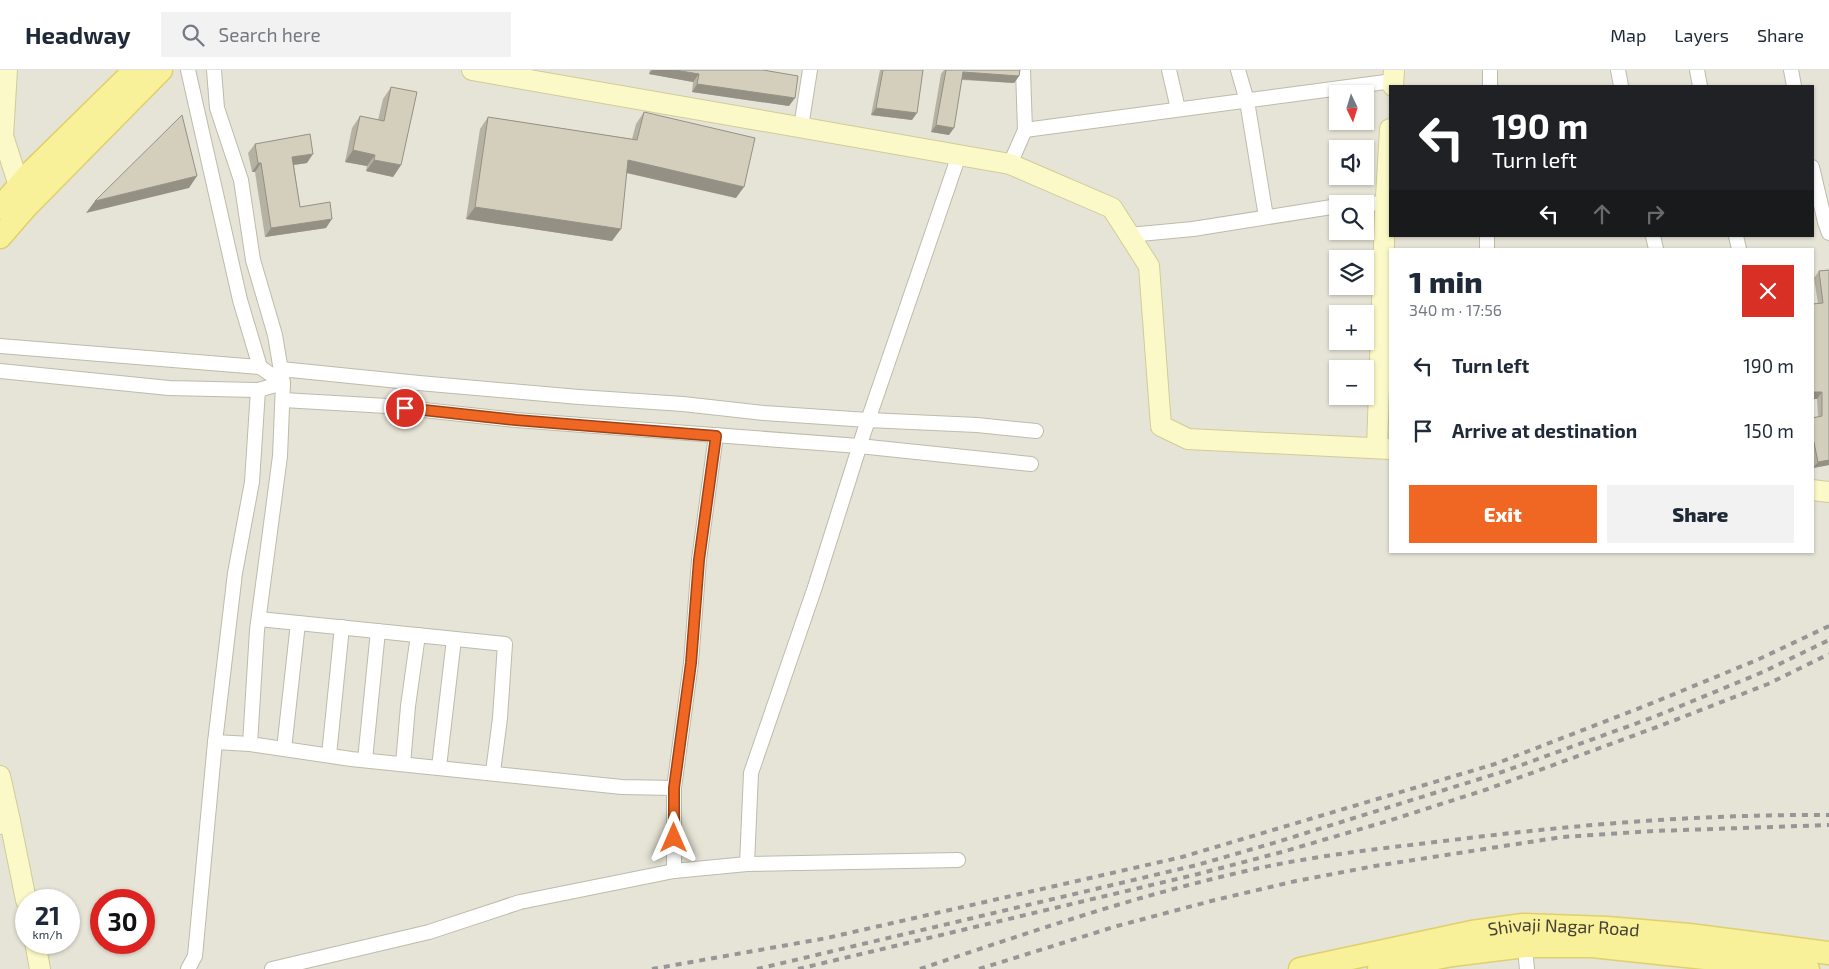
<!DOCTYPE html>
<meta charset="utf-8">
<style>
body{margin:0;font-family:"Exo 2",sans-serif;background:#f2f2f3;color:#1f2937;height:100vh;display:flex;flex-direction:column;font-size:19px;white-space:nowrap}
*{box-sizing:border-box;margin:0}
p{font-size:16px;color:#747a83}
.icon{flex:none;width:28px;height:28px;fill:none;stroke:currentColor;stroke-width:2;stroke-linecap:round;stroke-linejoin:round}
.map{position:relative;flex:1;overflow:hidden}
.details{position:absolute;left:1389px;top:178px;width:425px;height:305px;display:flex;flex-direction:column;background:#fff;border-radius:0px;box-shadow:0 1px 4px #0004}
.details>*{flex:none}
.guide{position:absolute;left:1389px;top:15px;width:425px;height:152px;border-radius:0px;box-shadow:0 1px 4px #0004;background:#202124;color:#fff;overflow:hidden}
.needle{width:32px;rotate:176deg}
.controls{position:absolute;left:1329px;top:15px;display:grid;gap:10px}
.controls a{display:grid;place-items:center;width:45px;height:45px;border-radius:0px;background:#fff;box-shadow:0 1px 4px #0004;font-size:25px}
.speed{position:absolute;left:15px;top:819px;display:flex;gap:10px;font-size:25px;font-weight:700;text-align:center}
.speed>*{display:grid;place-content:center;width:65px;height:65px;border-radius:50%;background:#fff;box-shadow:0 1px 4px #0004;line-height:1}
.speed small{font-size:12px;font-weight:400}
.speed .limit{border:8px solid #d22;background:#fff;color:#111}
.pin{position:absolute;display:grid;place-items:center;width:42px;height:42px;color:#fff;margin:-21px;border:2px solid #fff;border-radius:50%;box-shadow:0 1px 5px #0007}
.me{position:absolute;width:55px;margin:-28px;rotate:0deg;stroke-linejoin:round;filter:drop-shadow(0 0 4px #0008)}
.turn{display:flex;align-items:center;gap:18px;height:105px;padding:0 20px;font-size:22px}
.turn .icon{width:65px;height:65px;stroke-width:2.5}
.turn b{display:block;font-size:35px;line-height:42px}
.lanes{display:flex;align-items:center;height:48px;padding:0 20px;background:#0003;justify-content:center;gap:25px;direction:ltr}
.lanes .off{opacity:.35}
.round{display:grid;place-items:center;flex:none;width:52px;height:52px;border-radius:0px;background:#f2f2f3}
.summary{display:flex;align-items:center;justify-content:space-between;height:85px;padding:0 20px}
h1{font-size:30px;font-weight:800;line-height:38px}
.cta{display:flex;gap:10px;margin-top:auto;padding:10px 20px}
.cta a{flex:1;height:58px;border-radius:0px;background:#ef6722;color:#fff;font-size:20px;font-weight:800;line-height:58px;text-align:center}
.cta a+a{background:#f2f2f3;color:#1f2937}
ul{padding:0;list-style:none}
li{display:flex;align-items:center;gap:15px;height:65px;padding:0 20px}
li div{flex:1}
li b{display:block;font-size:19px}
li em{font-style:normal}
header{display:flex;align-items:center;gap:30px;box-sizing:border-box;height:70px;padding:0 25px;background:#fff;border-bottom:1px solid #e0e1e3}
header strong{font-size:24px}
nav{display:flex;gap:28px;margin-inline-start:auto;font-size:18px}
.search{width:350px;height:45px;background:#f2f2f3;display:flex;align-items:center;gap:12px;box-sizing:border-box;padding:0 18px;border-radius:0px;color:#747a83;font-size:19px}
.map>svg:first-child{display:block}
</style>
<header>
<strong>Headway</strong>
<div class="search"><svg class="icon" aria-label="search" viewBox="0 0 24 24"><circle cx="10" cy="10" r="6"/><path d="M15 15l6 6"/></svg>Search here</div>
<nav><a>Map</a><a>Layers</a><a>Share</a></nav>
</header>
<div class="map">
<svg width="1829" height="899" viewBox="0 0 1829 899">
<rect width="100%" height="100%" fill="#f3f1e7"/>
<path fill="#e6e4d6" fill-rule="evenodd" d="M0 0H1829V899H0ZM1390 16H1812V166H1390ZM1338 24H1365V51H1338ZM1338 79H1365V106H1338ZM1338 134H1365V161H1338ZM1390 179H1812V481H1390ZM1338 189H1365V216H1338ZM1338 244H1365V271H1338ZM1338 299H1365V326H1338ZM26 830H69V872H26ZM101 830H144V872H101Z"/>
<g fill="none" stroke-linecap="round" stroke-linejoin="round">
<g stroke="#bebbaa" stroke-width="16">
<g id="street">
<polyline points="188,0 240,230 260,297"/>
<polyline points="214,0 217,38 241,110 253,190 275,265 283,313 280,386 257,560 250,674 351,689 622,717 674,718 674,801"/>
<polyline points="1169,0 1178,39"/>
<polyline points="1238,0 1247,31 1266,147"/>
<polyline points="1618,0 1621,16"/>
<polyline points="1697,0 1700,16"/>
<polyline points="1791,0 1794,16"/>
<polyline points="1490,16 1490,0"/>
<polyline points="801,57 810,0"/>
<polyline points="1025,60 1393,11"/>
<polyline points="1010,94 1025,60 1023,0"/>
<polyline points="1812,97 1825,152 1829,163"/>
<polyline points="1365,134 1385,133"/>
<polyline points="1129,165 1193,159 1338,136"/>
<polyline points="1653,166 1656,179"/>
<polyline points="1736,166 1739,179"/>
<polyline points="1487,179 1487,166"/>
<polyline points="0,276 260,297 283,313"/>
<polyline points="281,299 419,313 579,327 683,334 764,343 868,350 977,355 1036,361"/>
<polyline points="0,301 169,318 258,320 283,313"/>
<polyline points="283,330 387,336 516,350 859,376 1031,394"/>
<polyline points="259,549 505,574 500,648 493,702"/>
<polyline points="250,674 215,672 235,503 252,412 258,320"/>
<polyline points="284,679 298,553"/>
<polyline points="329,685 342,557"/>
<polyline points="365,690 378,561"/>
<polyline points="403,694 408,636 418,565"/>
<polyline points="439,697 454,569"/>
<polyline points="674,718 691,593 699,490 716,365"/>
<polyline points="747,794 751,703 815,517 864,362 959,85"/>
<polyline points="1524,870 1527,899"/>
<polyline points="188,899 195,886 215,672"/>
<polyline points="272,899 429,862 520,832 674,801 747,794 958,790"/>
</g>
</g>
<g stroke="#d0cc99" stroke-width="22">
<g id="secondary">
<polyline points="7,0 3,66 23,128"/>
<polyline points="472,0 1010,94 1112,138 1149,196 1161,356 1188,369 1390,379"/>
<polyline points="1393,16 1394,0"/>
<polyline points="1377,378 1385,144 1390,59"/>
<polyline points="1812,420 1829,422"/>
<polyline points="0,706 10,751 0,754"/>
<polyline points="10,751 26,830"/>
<polyline points="35,872 40,899"/>
</g>
</g>
<g stroke="#ded06a" stroke-width="25">
<g id="primary">
<polyline points="0,138 28,105 135,0"/>
<polyline points="0,167 26,137 161,0"/>
<path id="s1" d="M1300 899 1472 862 1523 855 1607 858 1689 865 1829 883"/>
<polyline points="1379,899 1452,885 1525,876 1592,876 1808,899"/>
</g>
</g>
<use href="#street" stroke="#fff" stroke-width="14"/>
<use href="#secondary" stroke="#fcf9c8" stroke-width="20"/>
<use href="#primary" stroke="#f9f09a" stroke-width="22"/>
<g stroke="#969696" stroke-width="4" stroke-dasharray="6 6" stroke-linecap="butt">
<polyline points="652,899 827,868 1182,787 1495,694 1645,636 1757,590 1829,556"/>
<polyline points="757,899 1197,795 1277,772 1502,702 1654,647 1763,602 1829,570"/>
<polyline points="798,899 1198,804 1282,782 1388,751 1488,719 1657,657 1768,614 1829,584"/>
<path d="M920 899C1027 863 1135 826 1246 801 1311 786 1377 779 1444 771 1571 755 1700 744 1829 745"/>
<polyline points="979,899 1117,856 1215,830 1296,811 1375,796 1562,767 1654,761 1829,755"/>
</g>
</g>
<g fill="#b6b2a3">
<polygon points="650,0 763,0 789,36 692,22 693,12 649,4"/>
<polygon points="880,0 923,0 912,50 871,45"/>
<polygon points="944,0 1020,0 1019,6 1014,13 962,10 949,65 931,62 941,4"/>
<polygon points="391,17 401,95 393,107 366,101 367,96 345,92 352,58 360,46 378,50 383,29"/>
<polygon points="644,42 736,128 626,103 612,171 466,149 480,59 488,47 632,69 636,54"/>
<polygon points="255,74 307,93 294,95 300,137 326,158 265,167 255,102 252,102 248,83"/>
<polygon points="1829,200 1829,395 1813,398 1812,394 1812,348 1818,347 1817,329 1818,234 1814,208 1819,201"/>
</g>
<g fill="#949184">
<polygon points="652,0 675,0 699,4 693,12 649,4"/>
<polygon points="963,2 1019,6 1014,13 958,9"/>
<polygon points="697,14 795,28 789,36 692,22"/>
<polygon points="876,38 917,43 912,50 871,45"/>
<polygon points="936,55 954,58 949,65 931,62"/>
<polygon points="353,80 375,85 367,96 345,92"/>
<polygon points="313,84 307,93 286,96 292,87"/>
<polygon points="374,90 401,95 393,107 366,101"/>
<polygon points="628,90 744,117 736,128 619,101"/>
<polygon points="258,93 261,93 255,102 252,102"/>
<polygon points="197,106 189,118 86,143 95,131"/>
<polygon points="475,137 621,159 612,171 466,149"/>
<polygon points="332,149 326,158 265,167 271,158"/>
<polygon points="1812,322 1822,322 1817,329 1812,329"/>
<polygon points="1829,390 1829,395 1813,398 1818,392"/>
</g>
<g fill="#d4cfbd" stroke="#949184">
<polygon points="675,0 763,0 798,6 795,28 697,14 699,4"/>
<polygon points="883,0 923,0 917,43 876,38"/>
<polygon points="946,0 1020,0 1019,6 963,2 954,58 936,55"/>
<polygon points="391,17 417,22 401,95 374,90 375,85 353,80 360,46 384,51"/>
<polygon points="644,42 755,68 744,117 628,90 621,159 475,137 488,47 637,70"/>
<polygon points="182,45 197,106 95,131"/>
<polygon points="310,64 313,84 292,87 300,137 330,132 332,149 271,158 261,93 258,93 255,74"/>
<polygon points="1829,200 1829,390 1818,392 1812,363 1812,348 1822,346 1822,322 1812,322 1812,234 1823,233 1819,201"/>
</g>
<g fill="none" stroke-linecap="round" stroke-linejoin="round">
<g stroke="#9b4316" stroke-width="12">
<polyline id="route" points="405,338 516,350 716,366 699,490 691,593 674,718 674,768"/>
</g>
<use href="#route" stroke="#ef6722" stroke-width="9"/>
</g>
<g text-anchor="middle" stroke-width="4.5" stroke-linejoin="round" paint-order="stroke">
<g font-size="18" fill="#464237" stroke="#fff">
<text dy="6" stroke="none"><textPath href="#s1" startOffset="268">Shivaji Nagar Road</textPath></text>
</g>
</g>
</svg>
<div class="controls">
<a><svg class="needle" viewBox="-14 -14 28 28"><path d="M0-13l5 13h-10z" fill="#e53935"/><path d="M0 13l5-13h-10z" fill="#747a83"/></svg></a>
<a><svg class="icon" aria-label="sound" viewBox="0 0 24 24"><path d="M4 9h4l5-4v14l-5-4H4zM17 9q2 3 0 6"/></svg></a>
<a><svg class="icon" aria-label="search" viewBox="0 0 24 24"><circle cx="10" cy="10" r="6"/><path d="M15 15l6 6"/></svg></a>
<a><svg class="icon" aria-label="layers" viewBox="0 0 24 24"><path d="M12 4l9 5-9 5-9-5zM3 14l9 5 9-5"/></svg></a>
<a>+</a>
<a>−</a>
</div>
<div class="speed"><div>21<small>km/h</small></div><div class="limit">30</div></div>
<div class="pin" style="left:405px;top:338px;background:#d93025"><svg class="icon" aria-label="arrive" viewBox="0 0 24 24"><path d="M6 21V4h12l-3 4 3 4H6"/></svg></div>
<svg class="me" style="left:674px;top:768px" viewBox="-20 -20 40 40"><path d="M0-17L14 15 0 8-14 15z" fill="#ef6722" stroke="#fff" stroke-width="4"/></svg>
<div class="guide">
<div class="turn"><svg class="icon" aria-label="left" viewBox="0 0 24 24"><path d="M17 20v-9H6M10 6l-5 5 5 5"/></svg><div><b>190 m</b>Turn left</div></div>
<div class="lanes"><svg class="icon" aria-label="left" viewBox="0 0 24 24"><path d="M17 20v-9H6M10 6l-5 5 5 5"/></svg><svg class="icon off" aria-label="ahead" viewBox="0 0 24 24"><path d="M12 20V5M6 11l6-6 6 6"/></svg><svg class="icon off" aria-label="right" viewBox="0 0 24 24"><path d="M7 20v-9h11M14 6l5 5-5 5"/></svg></div>
</div>
<section class="details">
<div class="summary"><div><h1>1 min</h1><p>340 m · 17:56</p></div><a class="round" style="background:#d93025;color:#fff"><svg class="icon" aria-label="close" viewBox="0 0 24 24"><path d="M6 6l12 12M18 6L6 18"/></svg></a></div>
<ul>
<li><svg class="icon" aria-label="left" viewBox="0 0 24 24"><path d="M17 20v-9H6M10 6l-5 5 5 5"/></svg><div><b>Turn left</b></div><em>190 m</em></li>
<li><svg class="icon" aria-label="arrive" viewBox="0 0 24 24"><path d="M6 21V4h12l-3 4 3 4H6"/></svg><div><b>Arrive at destination</b></div><em>150 m</em></li>
</ul>
<div class="cta"><a>Exit</a><a>Share</a></div>
</section>
</div>
